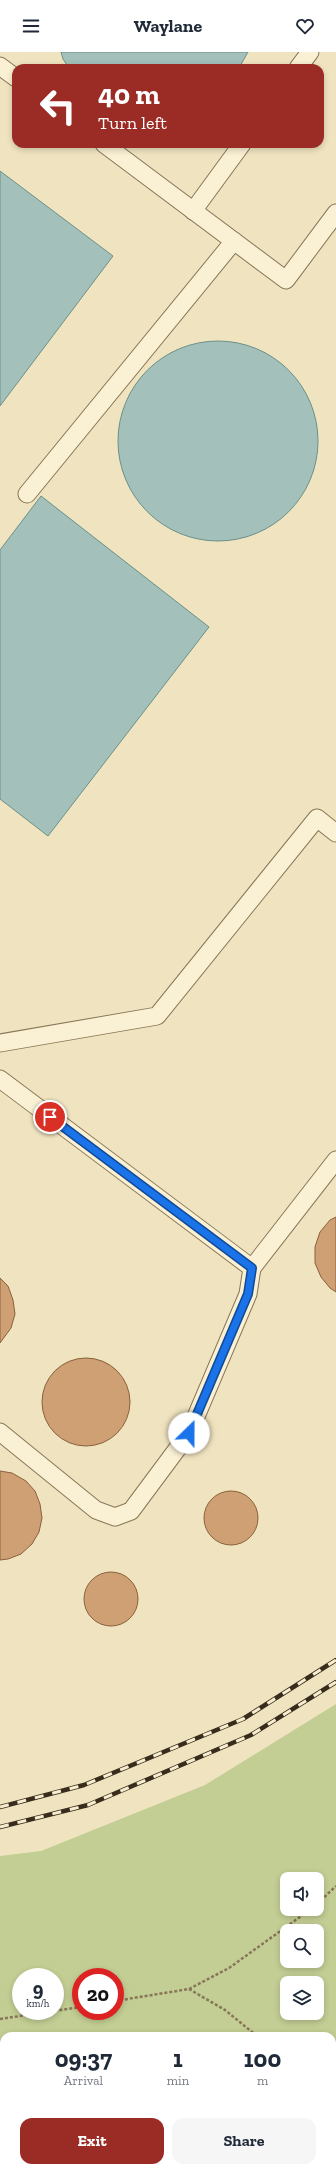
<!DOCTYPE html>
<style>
body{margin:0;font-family:"Zilla Slab",serif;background:#f6f6f7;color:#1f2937;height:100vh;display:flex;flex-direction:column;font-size:15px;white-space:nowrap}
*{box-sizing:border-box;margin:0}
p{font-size:13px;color:#747a83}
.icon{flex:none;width:22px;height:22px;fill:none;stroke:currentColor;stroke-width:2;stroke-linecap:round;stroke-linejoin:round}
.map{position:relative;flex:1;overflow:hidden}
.side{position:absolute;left:0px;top:1980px;width:336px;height:140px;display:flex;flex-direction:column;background:#fff;border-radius:12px 12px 0 0;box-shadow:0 2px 6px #0003}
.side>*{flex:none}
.hud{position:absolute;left:12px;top:12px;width:312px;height:84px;border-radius:12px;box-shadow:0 2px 6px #0003;background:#9b2c25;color:#fff;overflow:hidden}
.tools{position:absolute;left:280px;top:1820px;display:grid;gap:8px}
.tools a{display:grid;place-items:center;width:44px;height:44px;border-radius:8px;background:#fff;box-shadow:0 2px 6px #0003;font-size:20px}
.speed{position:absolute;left:12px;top:1916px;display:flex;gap:8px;font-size:20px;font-weight:700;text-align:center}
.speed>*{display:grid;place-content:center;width:52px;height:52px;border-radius:50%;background:#fff;box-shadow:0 2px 6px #0003;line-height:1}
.speed small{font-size:10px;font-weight:400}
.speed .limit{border:6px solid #d22;background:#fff;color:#111}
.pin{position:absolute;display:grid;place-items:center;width:34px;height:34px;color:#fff;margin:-17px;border:2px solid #fff;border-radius:50%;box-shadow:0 1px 4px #0007}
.me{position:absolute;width:44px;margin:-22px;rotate:23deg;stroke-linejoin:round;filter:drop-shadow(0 0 3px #0008)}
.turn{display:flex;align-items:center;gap:14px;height:84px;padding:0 20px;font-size:18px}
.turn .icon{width:52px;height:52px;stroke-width:2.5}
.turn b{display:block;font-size:28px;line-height:34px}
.eta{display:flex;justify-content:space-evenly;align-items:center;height:68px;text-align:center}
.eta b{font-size:24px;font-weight:700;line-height:28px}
.primary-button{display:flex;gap:8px;margin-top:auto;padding:8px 20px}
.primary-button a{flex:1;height:46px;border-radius:12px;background:#9b2c25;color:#fff;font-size:16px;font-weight:700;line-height:46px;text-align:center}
.primary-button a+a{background:#f6f6f7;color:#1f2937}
header{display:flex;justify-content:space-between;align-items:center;height:52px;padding:0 20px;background:#fff;font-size:18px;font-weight:700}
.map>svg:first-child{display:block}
</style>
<header><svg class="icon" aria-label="menu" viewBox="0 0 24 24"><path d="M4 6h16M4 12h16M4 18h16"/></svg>Waylane<svg class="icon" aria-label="heart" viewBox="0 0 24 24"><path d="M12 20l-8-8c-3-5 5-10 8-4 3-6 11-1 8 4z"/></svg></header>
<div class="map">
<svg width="336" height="2120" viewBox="0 0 336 2120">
<rect width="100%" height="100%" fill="#f0e4c0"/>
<path fill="#c3ce94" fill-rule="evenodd" d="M336 1652V2120H0V1804L41 1799 205 1733ZM287 1827H317V1857H287ZM287 1879H317V1909H287ZM21 1925H55V1959H21ZM81 1925H115V1959H81ZM287 1931H317V1961H287ZM4 1984H332V2116H4Z"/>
<g fill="#a3c1ba" stroke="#6a9089">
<polygon points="61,0 248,0 239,16 69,16 63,7"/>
<polygon points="0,119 113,204 0,354"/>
<circle cx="218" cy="389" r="100"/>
<polygon points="41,444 209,575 48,784 0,747 0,498"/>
</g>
<g fill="#cfa074" stroke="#89603c">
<polygon points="336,1165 336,1240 330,1236 321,1225 315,1211 315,1195 320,1180 330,1168"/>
<polygon points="0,1226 8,1234 13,1248 15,1262 11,1276 0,1291"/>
<circle cx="86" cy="1350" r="44"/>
<polygon points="0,1419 12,1421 26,1429 35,1439 40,1452 42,1466 39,1480 32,1492 21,1502 8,1507 0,1508"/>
<circle cx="231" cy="1466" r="27"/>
<circle cx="111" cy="1547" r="27"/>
</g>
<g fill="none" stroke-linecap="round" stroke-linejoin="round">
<g stroke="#897557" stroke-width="19">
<g id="service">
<polyline points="0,14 16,26"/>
<polyline points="298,16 310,0"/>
<polyline points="104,92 286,228 336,161"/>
<polyline points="193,159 242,92"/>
<polyline points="27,442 234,189"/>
<polyline points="0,991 157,964 317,766 336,781"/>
<polyline points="0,1027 252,1216 248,1242 189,1381 131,1459 115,1465 96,1458 0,1380"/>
<polyline points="252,1216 336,1108"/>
</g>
</g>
<g stroke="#897557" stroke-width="2.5" stroke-dasharray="3 2" stroke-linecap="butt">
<polyline points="317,1852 336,1834"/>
<polyline points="189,1937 225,1958 257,1984"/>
<polyline points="115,1949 189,1937 229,1916 311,1857"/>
<polyline points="0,1967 81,1955"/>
<polyline points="332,2076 336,2083"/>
</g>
<use href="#service" stroke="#faf1d4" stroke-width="17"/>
<g stroke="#382c1c" stroke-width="4.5">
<g id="rail">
<polyline points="0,1755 84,1733 243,1667 336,1608"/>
<polyline points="0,1775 88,1753 251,1683 336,1630"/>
</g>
</g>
<use href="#rail" stroke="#f7eed0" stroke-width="3" stroke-dasharray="9" stroke-linecap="butt"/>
</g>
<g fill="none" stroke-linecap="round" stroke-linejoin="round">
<g stroke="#114b97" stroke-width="10">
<polyline id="route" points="50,1065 252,1216 248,1242 189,1381"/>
</g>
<use href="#route" stroke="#1a73e8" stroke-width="7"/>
</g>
</svg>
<div class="tools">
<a><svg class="icon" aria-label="sound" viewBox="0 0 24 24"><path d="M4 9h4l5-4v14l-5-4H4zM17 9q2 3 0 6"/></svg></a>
<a><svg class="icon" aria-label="search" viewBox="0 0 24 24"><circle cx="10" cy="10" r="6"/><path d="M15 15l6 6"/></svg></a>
<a><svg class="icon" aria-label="layers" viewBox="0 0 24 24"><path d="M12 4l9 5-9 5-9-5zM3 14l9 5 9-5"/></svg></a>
</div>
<div class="speed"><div>9<small>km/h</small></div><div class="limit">20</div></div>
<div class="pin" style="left:50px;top:1065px;background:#d93025"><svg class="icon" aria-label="arrive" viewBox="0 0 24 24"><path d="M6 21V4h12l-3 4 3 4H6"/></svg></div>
<svg class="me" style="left:189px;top:1381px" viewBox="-20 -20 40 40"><circle r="19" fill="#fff"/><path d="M0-13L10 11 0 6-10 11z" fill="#1a73e8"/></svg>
<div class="hud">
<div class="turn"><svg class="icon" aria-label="left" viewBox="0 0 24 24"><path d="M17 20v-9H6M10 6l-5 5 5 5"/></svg><div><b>40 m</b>Turn left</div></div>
</div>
<section class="side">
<div class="eta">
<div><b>09:37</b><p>Arrival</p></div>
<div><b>1</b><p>min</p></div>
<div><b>100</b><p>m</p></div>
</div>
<div class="primary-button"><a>Exit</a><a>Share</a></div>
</section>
</div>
